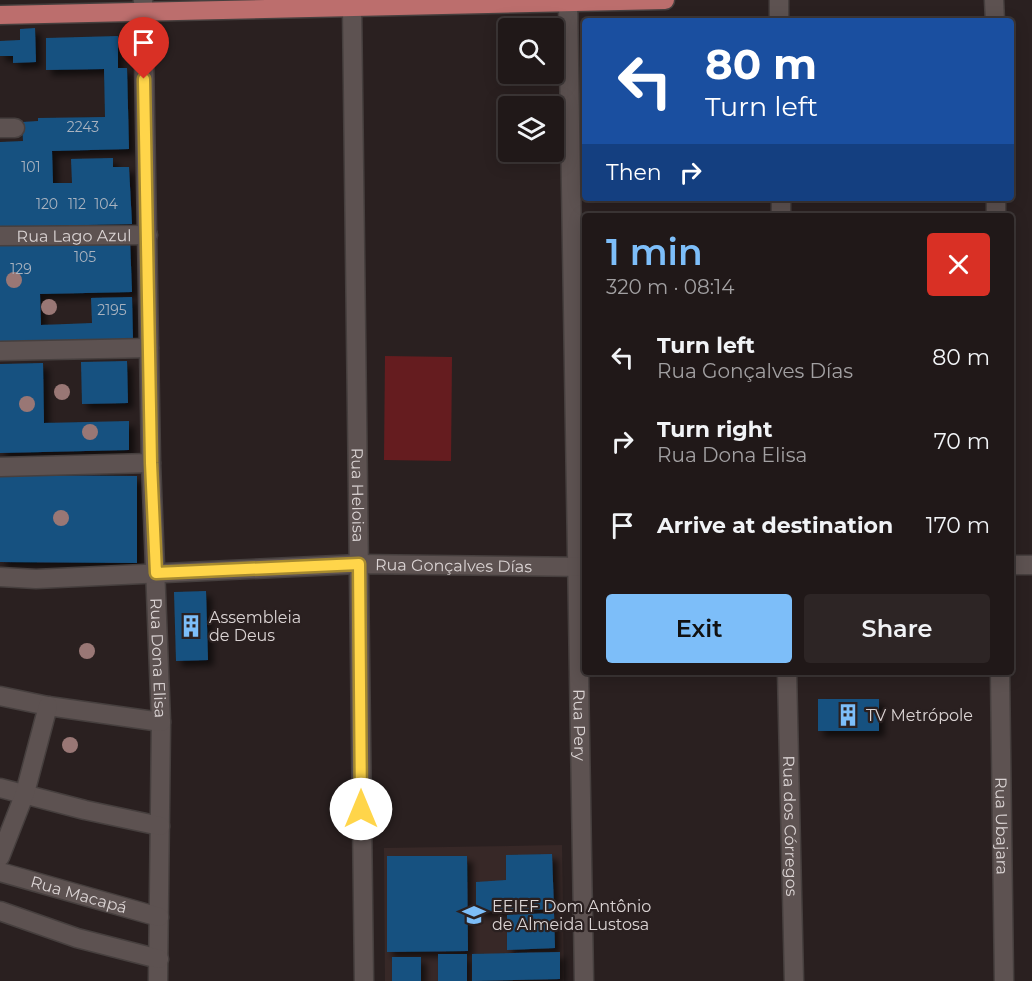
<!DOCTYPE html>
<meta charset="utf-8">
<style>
body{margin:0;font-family:Montserrat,sans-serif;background:#2d2525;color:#f1f3f6;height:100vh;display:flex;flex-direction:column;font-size:22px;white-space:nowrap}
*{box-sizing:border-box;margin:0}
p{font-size:20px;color:#a2a0a2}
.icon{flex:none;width:33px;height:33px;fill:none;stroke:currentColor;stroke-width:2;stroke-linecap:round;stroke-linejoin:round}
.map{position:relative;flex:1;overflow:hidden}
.panel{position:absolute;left:582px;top:213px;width:432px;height:462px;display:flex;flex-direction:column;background:#201818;border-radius:6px;box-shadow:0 3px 15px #0003,0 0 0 2px #3d3737}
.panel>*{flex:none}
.hud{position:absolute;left:582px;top:18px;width:432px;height:183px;border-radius:6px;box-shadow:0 3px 15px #0003,0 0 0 2px #3d3737;background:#1a4fa0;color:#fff;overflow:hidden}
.tools{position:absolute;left:498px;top:18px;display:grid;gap:12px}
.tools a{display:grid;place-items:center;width:66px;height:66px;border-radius:6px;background:#201818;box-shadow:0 3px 15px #0003,0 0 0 2px #3d3737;font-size:30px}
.pin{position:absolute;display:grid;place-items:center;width:51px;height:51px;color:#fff;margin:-62px -26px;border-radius:50% 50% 50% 0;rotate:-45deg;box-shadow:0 0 6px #0007}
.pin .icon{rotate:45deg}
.me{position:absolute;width:66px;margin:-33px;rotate:0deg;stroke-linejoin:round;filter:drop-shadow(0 0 4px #0008)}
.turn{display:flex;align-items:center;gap:21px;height:126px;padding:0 24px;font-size:27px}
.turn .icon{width:78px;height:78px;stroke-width:2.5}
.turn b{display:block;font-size:42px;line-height:51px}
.then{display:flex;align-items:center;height:57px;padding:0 24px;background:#0003;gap:12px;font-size:22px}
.round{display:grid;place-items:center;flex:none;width:63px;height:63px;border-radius:6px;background:#2d2525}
.overview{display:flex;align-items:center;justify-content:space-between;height:102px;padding:0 24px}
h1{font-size:36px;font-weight:600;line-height:45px;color:#7dbef9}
.cta{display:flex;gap:12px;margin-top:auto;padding:12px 24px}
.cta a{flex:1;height:69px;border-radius:6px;background:#7dbef9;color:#111;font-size:24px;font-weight:600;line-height:69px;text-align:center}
.cta a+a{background:#2d2525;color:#f1f3f6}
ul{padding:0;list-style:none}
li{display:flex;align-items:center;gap:18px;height:84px;padding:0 24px}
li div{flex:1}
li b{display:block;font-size:22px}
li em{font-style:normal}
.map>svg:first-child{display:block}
</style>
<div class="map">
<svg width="1032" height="981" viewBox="0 0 1032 981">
<defs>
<filter id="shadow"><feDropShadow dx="5.5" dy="5.5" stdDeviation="3" flood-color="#0009"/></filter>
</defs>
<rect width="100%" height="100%" fill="#2a2020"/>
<polygon fill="#372827" points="562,845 564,981 385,981 384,848"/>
<polygon fill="#651c1f" points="385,356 452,357 451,461 384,460"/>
<g fill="#165180" filter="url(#shadow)">
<polygon points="35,28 36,62 13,63 13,56 0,56 0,41 20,40 20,29"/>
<polygon points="118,36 118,68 127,68 129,149 52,151 53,183 72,183 71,159 113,158 113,167 129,167 132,224 0,227 0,142 23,141 22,122 38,121 38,118 105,117 104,69 46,70 46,38"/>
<polygon points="130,239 132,292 40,294 41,325 92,323 91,298 132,297 133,339 0,342 0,245"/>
<polygon points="127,361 128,403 82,404 81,362"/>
<polygon points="43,363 44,423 129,421 129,450 0,453 0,364"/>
<polygon points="0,475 137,476 137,563 0,562"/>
<polygon points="206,591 208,660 176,661 174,592"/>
<rect x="818" y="699" width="61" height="32"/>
<polygon points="552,854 554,909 476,912 476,882 506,880 506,855"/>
<polygon points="387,856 467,856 468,951 387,952"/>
<polygon points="554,913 555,948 507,950 507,915"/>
<polygon points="560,952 560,979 472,981 472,954"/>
<rect x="438" y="954" width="29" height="27"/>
<rect x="392" y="957" width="29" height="24"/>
</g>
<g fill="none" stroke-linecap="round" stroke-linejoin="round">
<g stroke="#463f3e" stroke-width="21">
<g id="street">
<path id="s1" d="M143 0 151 463 161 722 158 981"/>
<polyline points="779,0 779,21"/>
<polyline points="994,0 995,21"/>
<path id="s2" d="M568 2 584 981"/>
<path id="s3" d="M352 7 364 981"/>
<polyline points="0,128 15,128"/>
<polyline points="781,198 781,216"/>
<polyline points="996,198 996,216"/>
<path id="s4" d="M0 236 148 235"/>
<polyline points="0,351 149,348"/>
<polyline points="0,467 151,463"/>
<polyline points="1011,565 1032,565"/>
<path id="s5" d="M0 577 36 579 359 564 585 567"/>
<path id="s6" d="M787 672 794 981"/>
<path id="s7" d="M1000 672 1004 981"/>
<polyline points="0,696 48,706 161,722"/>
<polyline points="0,788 85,810 160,826"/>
<polyline points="0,857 25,793 48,706"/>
<path id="s8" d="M0 872 159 917"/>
<polyline points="0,911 77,938 159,959"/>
</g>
</g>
<g stroke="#463f3e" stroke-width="21">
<polyline id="primary" points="0,15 665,0"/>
</g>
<use href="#street" stroke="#5d5251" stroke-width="18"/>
<use href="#primary" stroke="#bc6e6d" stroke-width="18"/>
</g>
<g fill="#997775">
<circle cx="14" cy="280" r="8"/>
<circle cx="49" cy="307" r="8"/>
<circle cx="62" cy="392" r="8"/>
<circle cx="27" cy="404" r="8"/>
<circle cx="90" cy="432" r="8"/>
<circle cx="61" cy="518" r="8"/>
<circle cx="87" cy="651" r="8"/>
<circle cx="70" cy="745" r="8"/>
</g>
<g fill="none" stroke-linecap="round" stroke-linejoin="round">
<g stroke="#a68a30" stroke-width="15">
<polyline id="route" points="144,79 151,463 156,573 359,564 361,809"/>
</g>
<use href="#route" stroke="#ffd54a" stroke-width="10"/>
</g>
<defs>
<g id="building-bare" transform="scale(1.8)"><path d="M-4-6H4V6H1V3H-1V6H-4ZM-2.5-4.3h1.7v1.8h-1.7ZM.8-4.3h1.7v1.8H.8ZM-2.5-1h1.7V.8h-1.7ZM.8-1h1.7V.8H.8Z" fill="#7dbef9" stroke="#2a2020" stroke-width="2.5" paint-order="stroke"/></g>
<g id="school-bare" transform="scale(1.8)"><path d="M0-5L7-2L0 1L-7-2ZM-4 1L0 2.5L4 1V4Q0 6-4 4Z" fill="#7dbef9" stroke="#2a2020" stroke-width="2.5" paint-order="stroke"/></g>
</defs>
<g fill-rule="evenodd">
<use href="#building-bare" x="191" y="626"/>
<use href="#building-bare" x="848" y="715"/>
<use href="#school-bare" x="474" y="915"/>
</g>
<g text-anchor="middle" stroke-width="4.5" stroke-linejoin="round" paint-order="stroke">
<g font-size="14" fill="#aab3bf">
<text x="83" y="132">2243</text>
<text x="31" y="172">101</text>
<text x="47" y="209">120</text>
<text x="77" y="209">112</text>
<text x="106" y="209">104</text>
<text x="85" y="262">105</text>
<text x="21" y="274">129</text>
<text x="112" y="315">2195</text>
</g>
<g font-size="16" fill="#dbd4d4" stroke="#2a2020">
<text dy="6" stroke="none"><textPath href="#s4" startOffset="74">Rua Lago Azul</textPath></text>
<text dy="6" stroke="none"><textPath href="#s3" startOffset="488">Rua Heloisa</textPath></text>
<text dy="6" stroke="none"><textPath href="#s5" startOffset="454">Rua Gonçalves Días</textPath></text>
<text dy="6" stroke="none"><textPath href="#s1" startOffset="658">Rua Dona Elisa</textPath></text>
<text dy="6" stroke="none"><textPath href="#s2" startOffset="723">Rua Pery</textPath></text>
<text dy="6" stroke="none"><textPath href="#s6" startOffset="154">Rua dos Córregos</textPath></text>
<text dy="6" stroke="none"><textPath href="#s7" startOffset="154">Rua Ubajara</textPath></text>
<text dy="6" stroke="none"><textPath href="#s8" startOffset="82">Rua Macapá</textPath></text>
</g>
<g font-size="16" fill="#dbd4d4" stroke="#2a2020" text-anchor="start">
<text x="209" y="623">Assembleia<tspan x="209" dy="18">de Deus</tspan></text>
<text x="866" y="721">TV Metrópole</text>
<text x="492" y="912">EEIEF Dom Antônio<tspan x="492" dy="18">de Almeida Lustosa</tspan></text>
</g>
</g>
</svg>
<div class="tools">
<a><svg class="icon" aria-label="search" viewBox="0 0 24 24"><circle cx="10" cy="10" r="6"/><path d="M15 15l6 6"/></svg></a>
<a><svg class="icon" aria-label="layers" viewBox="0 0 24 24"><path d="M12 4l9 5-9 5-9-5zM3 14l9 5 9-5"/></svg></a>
</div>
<div class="pin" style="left:144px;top:79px;background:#d93025"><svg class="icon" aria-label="arrive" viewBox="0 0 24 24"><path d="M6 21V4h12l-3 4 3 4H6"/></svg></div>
<svg class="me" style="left:361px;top:809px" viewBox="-20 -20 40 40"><circle r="19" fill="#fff"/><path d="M0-13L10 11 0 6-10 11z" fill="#ffd54a"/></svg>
<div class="hud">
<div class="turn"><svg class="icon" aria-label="left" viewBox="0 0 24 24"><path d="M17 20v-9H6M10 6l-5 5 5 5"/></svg><div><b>80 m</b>Turn left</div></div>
<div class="then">Then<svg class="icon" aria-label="right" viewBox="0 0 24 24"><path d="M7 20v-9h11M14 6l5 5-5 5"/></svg></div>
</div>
<section class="panel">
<div class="overview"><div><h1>1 min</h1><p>320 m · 08:14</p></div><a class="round" style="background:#d93025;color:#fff"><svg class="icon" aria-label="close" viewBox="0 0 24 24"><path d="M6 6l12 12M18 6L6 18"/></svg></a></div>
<ul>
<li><svg class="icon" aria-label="left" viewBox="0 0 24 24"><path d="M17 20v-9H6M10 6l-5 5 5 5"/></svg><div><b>Turn left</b><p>Rua Gonçalves Días</p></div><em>80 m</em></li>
<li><svg class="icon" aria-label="right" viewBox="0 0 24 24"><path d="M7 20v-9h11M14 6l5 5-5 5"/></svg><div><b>Turn right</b><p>Rua Dona Elisa</p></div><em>70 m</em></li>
<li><svg class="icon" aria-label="arrive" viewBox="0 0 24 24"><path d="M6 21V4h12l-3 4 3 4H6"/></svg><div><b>Arrive at destination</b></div><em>170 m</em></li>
</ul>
<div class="cta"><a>Exit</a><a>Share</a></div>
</section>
</div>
